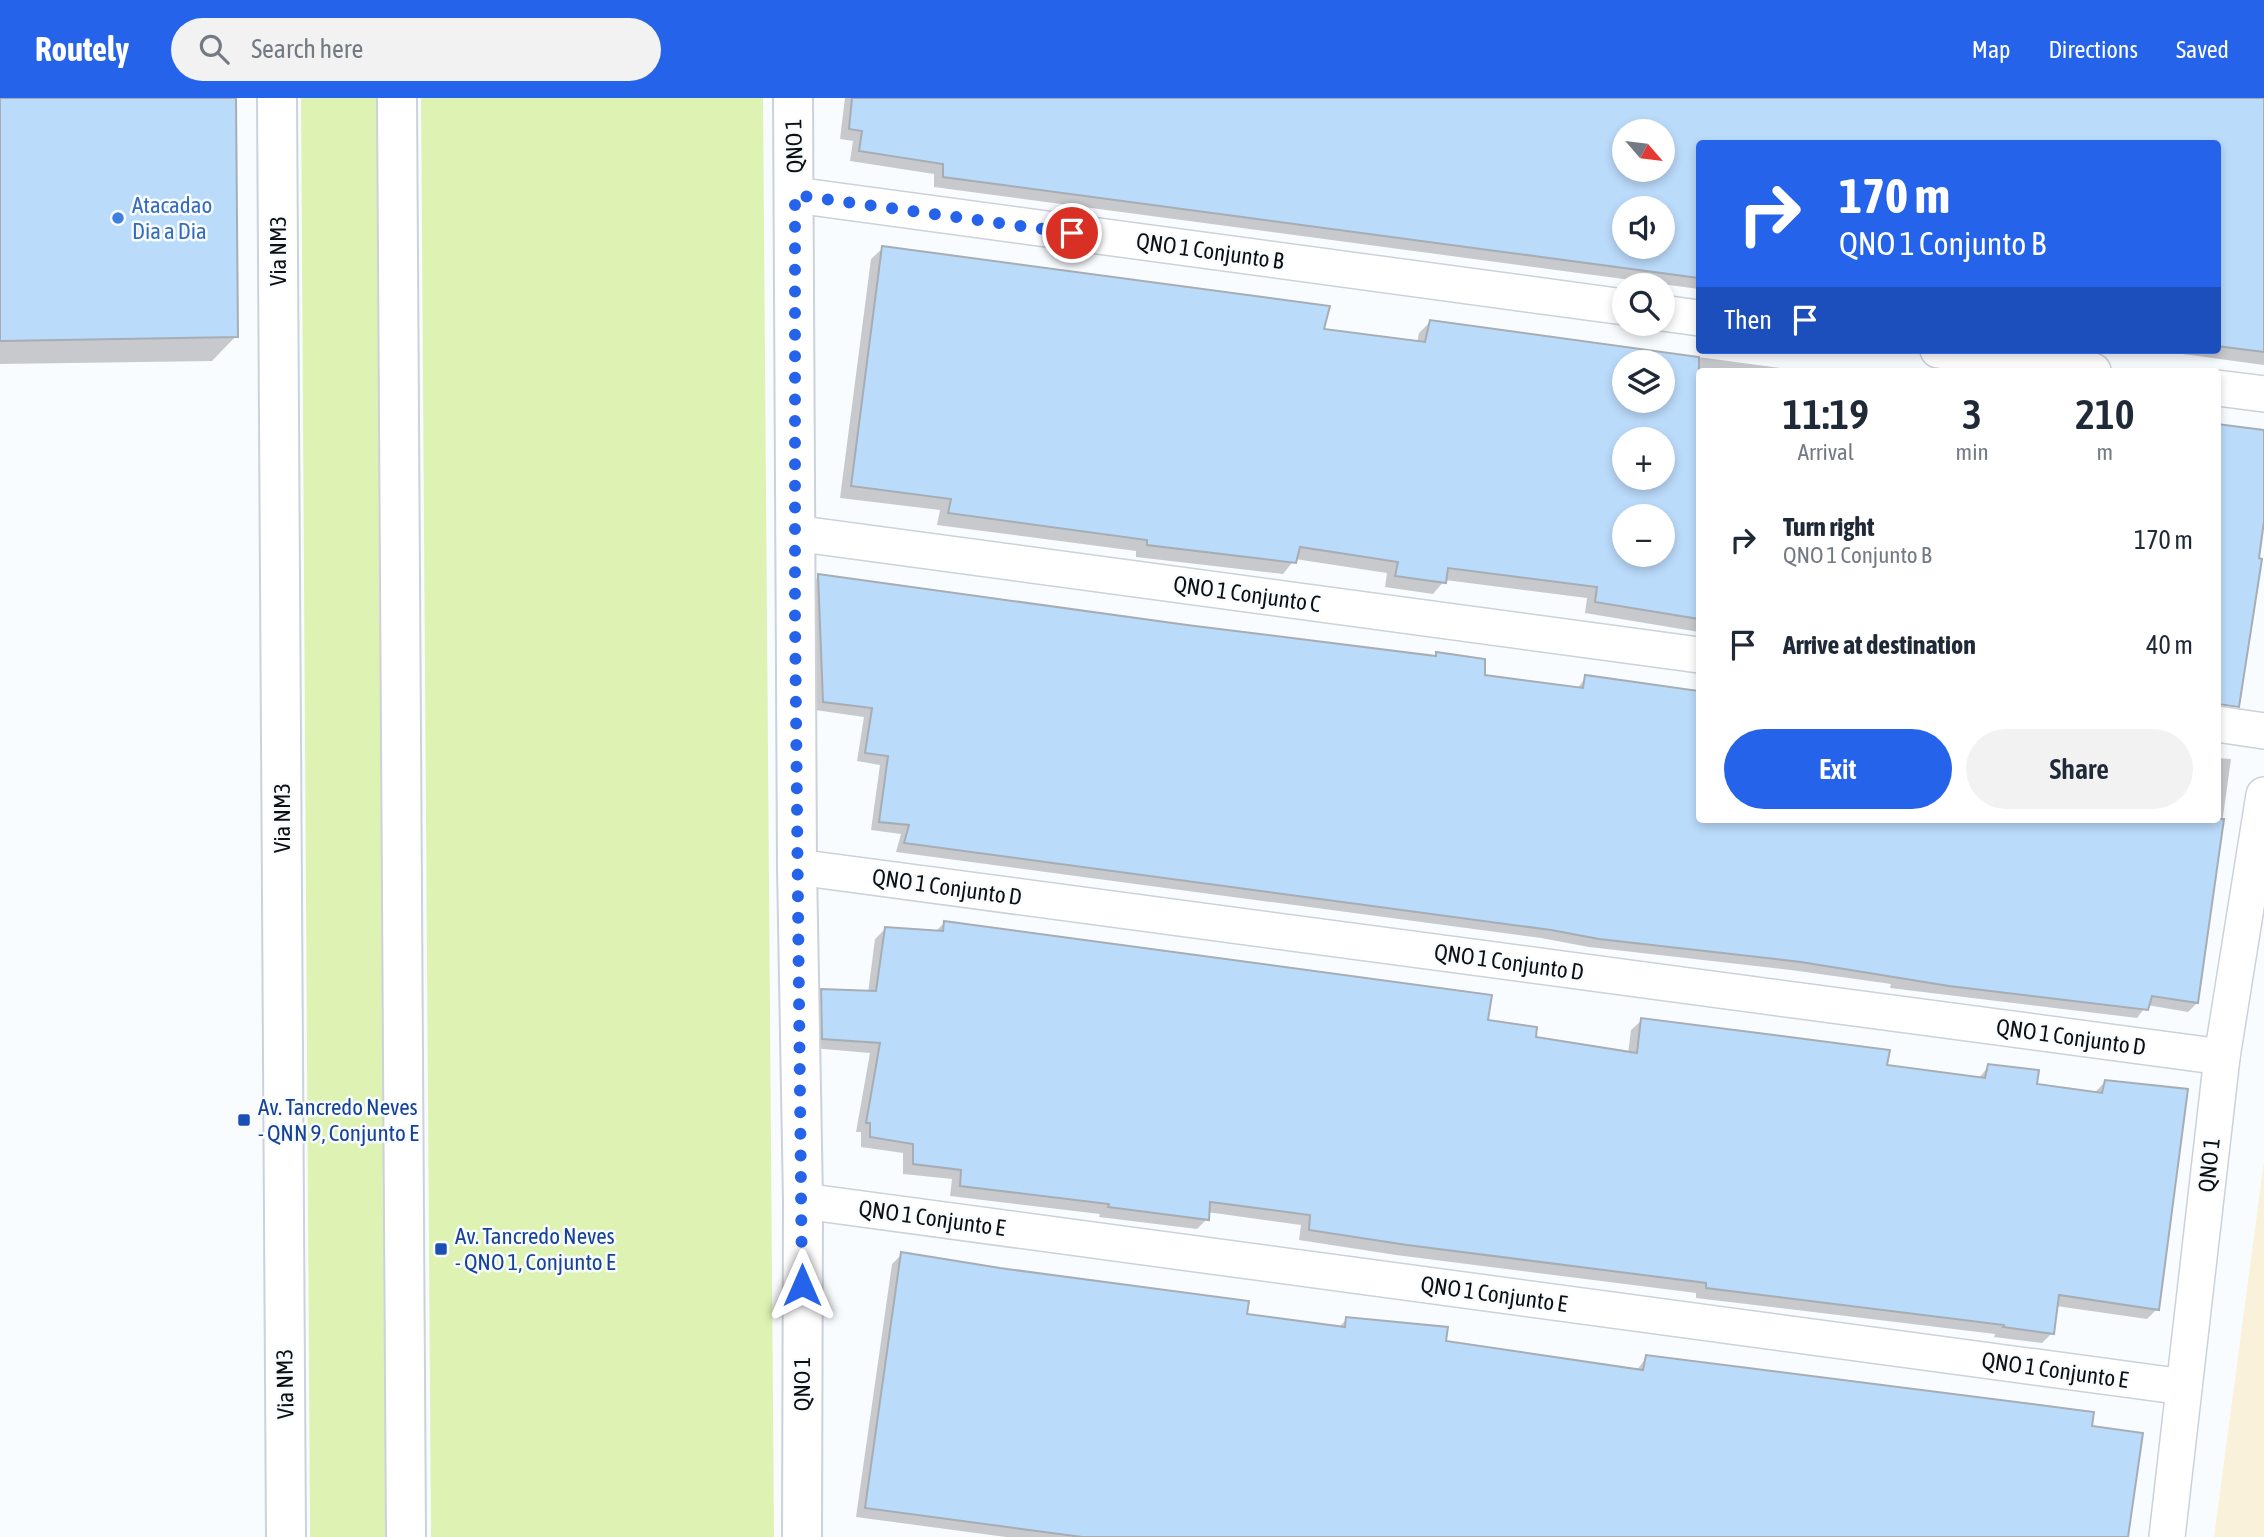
<!DOCTYPE html>
<meta charset="utf-8">
<style>
body{margin:0;font-family:"Asap Condensed",sans-serif;background:#f2f2f3;color:#1f2937;height:100vh;display:flex;flex-direction:column;font-size:26px;white-space:nowrap}
*{box-sizing:border-box;margin:0}
p{font-size:23px;color:#747a83}
.icon{flex:none;width:38px;height:38px;fill:none;stroke:currentColor;stroke-width:2;stroke-linecap:round;stroke-linejoin:round}
.map{position:relative;flex:1;overflow:hidden}
.details{position:absolute;left:1696px;top:270px;width:525px;height:455px;display:flex;flex-direction:column;background:#fff;border-radius:7px;box-shadow:0 4px 10px #0003}
.details>*{flex:none}
.top-card{position:absolute;left:1696px;top:42px;width:525px;height:214px;border-radius:7px;box-shadow:0 4px 10px #0003;background:#2563eb;color:#fff;overflow:hidden}
.needle{width:46px;rotate:118deg}
.controls{position:absolute;left:1612px;top:21px;display:grid;gap:14px}
.controls a{display:grid;place-items:center;width:63px;height:63px;border-radius:50%;background:#fff;box-shadow:0 4px 10px #0003;font-size:35px}
.pin{position:absolute;display:grid;place-items:center;width:60px;height:60px;color:#fff;margin:-30px;border:4px solid #fff;border-radius:50%;box-shadow:0 2px 7px #0007}
.me{position:absolute;width:77px;margin:-38px;rotate:0deg;stroke-linejoin:round;filter:drop-shadow(0 0 5px #0008)}
.turn{display:flex;align-items:center;gap:24px;height:147px;padding:0 28px;font-size:32px}
.turn .icon{width:91px;height:91px;stroke-width:2.5}
.turn b{display:block;font-size:49px;line-height:60px}
.then{display:flex;align-items:center;height:66px;padding:0 28px;background:#0003;gap:14px;font-size:26px}
.eta{display:flex;justify-content:space-evenly;align-items:center;height:119px;text-align:center}
.eta b{font-size:42px;font-weight:600;line-height:49px}
.primary-button{display:flex;gap:14px;margin-top:auto;padding:14px 28px}
.primary-button a{flex:1;height:80px;border-radius:42px;background:#2563eb;color:#fff;font-size:28px;font-weight:600;line-height:80px;text-align:center}
.primary-button a+a{background:#f2f2f3;color:#1f2937}
ul{padding:0;list-style:none}
li{display:flex;align-items:center;gap:21px;height:105px;padding:0 28px}
li div{flex:1}
li b{display:block;font-size:26px}
li em{font-style:normal}
header{display:flex;align-items:center;gap:42px;box-sizing:border-box;height:98px;padding:0 35px;background:#2563eb;color:#fff}
header strong{font-size:33px}
nav{display:flex;gap:38px;margin-inline-start:auto;font-size:24px}
.search{width:490px;height:63px;background:#f2f2f3;display:flex;align-items:center;gap:18px;box-sizing:border-box;padding:0 24px;border-radius:38px;color:#747a83;font-size:26px}
.map>svg:first-child{display:block}
</style>
<header>
<strong>Routely</strong>
<div class="search"><svg class="icon" aria-label="search" viewBox="0 0 24 24"><circle cx="10" cy="10" r="6"/><path d="M15 15l6 6"/></svg>Search here</div>
<nav><a>Map</a><a>Directions</a><a>Saved</a></nav>
</header>
<div class="map">
<svg width="2264" height="1439" viewBox="0 0 2264 1439">
<rect width="100%" height="100%" fill="#f9fcff"/>
<polygon fill="#faf1db" points="2264,1063 2264,1439 2214,1439"/>
<g fill="#def2b4">
<polygon points="301,0 377,0 388,1439 310,1439"/>
<polygon points="421,0 763,0 774,1439 431,1439"/>
</g>
<g fill="#0003" fill-rule="evenodd">
<polygon points="0,0 234,0 236,238 212,263 0,266"/>
<path d="M845 0 2264 1V267L2153 252H2217V46H1699V191L934 89V76L850 63 853 43 840 41ZM1624 33H1662V72H1624ZM1624 110H1662V149H1624Z"/>
<path d="M883 150 1322 232 1417 245 1419 235 1431 223 1803 273H1699V534L1585 515 1587 500 1445 482 1433 496 1385 489 1387 475 1295 461 1283 476 1136 459V453L937 427 940 412 840 400 871 161ZM1624 264H1662V303H1624ZM1624 341H1662V380H1624ZM1624 418H1662V457H1624Z"/>
<polygon points="819,478 1434,560 1437,556 1483,578 1577,591 1586,579 1699,595 1699,721 2217,721 2217,660 2231,661 2197,905 2188,914 2147,907 2137,920 1890,890 1891,886 1791,872 1589,849 1541,840 896,754 901,736 871,732 880,667 857,663 864,619 815,612 810,487"/>
<polygon points="944,825 1486,924 1534,941 1628,956 1631,932 1642,922 1885,968 1978,981 1989,968 2035,988 2095,994 2105,984 2157,1211 2147,1221 2056,1208 2052,1235 2042,1245 1994,1239 1995,1236 1696,1200 1696,1195 1396,1157 1299,1142 1301,1127 1207,1114 1207,1121 1197,1131 1099,1119 1100,1116 950,1098 952,1081 903,1076 903,1055 861,1049 861,1034 856,1034 870,955 812,950 812,902 822,892 868,895 875,841 885,831 935,834"/>
<polygon points="902,1156 1245,1218 1338,1230 1347,1221 1444,1245 1636,1273 1647,1259 2090,1329 2126,1439 1006,1439 856,1419 892,1166"/>
</g>
<g fill="#bbdbfb" stroke="#a6adb4" stroke-width="2" fill-rule="evenodd">
<polygon points="0,0 236,0 238,239 0,243"/>
<path d="M852 0H2264V254L2217 248V46H1699V180L943 79V66L859 53 862 33 849 31ZM1624 33H1662V72H1624ZM1624 110H1662V149H1624Z"/>
<path d="M882 148 1330 208 1324 231 1425 244 1430 222 1699 259V521L1595 504 1597 489 1448 470 1446 485 1395 478 1398 464 1300 449 1296 465 1147 447V442L948 415 951 401 851 388ZM1624 264H1662V303H1624ZM1624 341H1662V380H1624ZM1624 418H1662V457H1624Z"/>
<polygon points="2217,326 2264,332 2264,423 2259,460 2262,461 2239,609 2217,606"/>
<polygon points="818,476 1187,527 1436,558 1436,554 1485,561 1485,577 1583,590 1585,577 1699,593 1699,721 2224,721 2198,905 2152,898 2148,912 1949,888 1801,864 1599,841 1551,832 904,745 909,727 879,724 888,658 865,655 872,610 823,604"/>
<polygon points="944,823 1492,897 1488,922 1537,929 1536,939 1637,955 1641,920 1890,952 1887,967 1985,980 1988,966 2039,972 2037,986 2102,995 2105,982 2188,991 2159,1212 2059,1197 2054,1236 2003,1229 2004,1227 1706,1190 1706,1185 1407,1147 1309,1132 1310,1117 1210,1104 1209,1122 1108,1109 1109,1106 960,1088 961,1072 913,1066 913,1046 870,1039 870,1025 866,1025 880,945 822,941 821,891 876,893 885,829 943,833"/>
<polygon points="901,1154 1000,1170 1249,1203 1247,1216 1345,1229 1346,1219 1448,1229 1446,1243 1643,1272 1646,1257 2094,1314 2092,1328 2143,1335 2128,1439 1082,1439 865,1410"/>
</g>
<g fill="none" stroke-linecap="round" stroke-linejoin="round">
<g stroke="#cbd2d9" stroke-width="38">
<g id="street">
<polyline points="795,97 1624,209"/>
<polyline points="1662,215 1699,220"/>
<polyline points="1938,252 2093,273"/>
<polyline points="2217,290 2264,296"/>
<polyline points="794,435 1699,557"/>
<polyline points="2217,626 2264,633"/>
<polyline points="797,769 2222,959"/>
<polyline points="803,1103 2184,1289"/>
<polyline points="2167,1439 2222,959 2264,697"/>
</g>
</g>
<g stroke="#cbd2d9" stroke-width="42">
<g id="secondary">
<polyline points="277,0 286,1439"/>
<polyline points="397,0 406,1439"/>
<polyline points="793,0 797,769 803,1103 802,1439"/>
</g>
</g>
<use href="#street" stroke="#fff" stroke-width="35"/>
<use href="#secondary" stroke="#fff" stroke-width="38"/>
</g>
<g fill="none" stroke-linecap="round" stroke-linejoin="round">
<polyline stroke="#2563eb" stroke-width="12" stroke-dasharray="0 21.6" points="802,1187 795,519 795,97 1072,135"/>
</g>
<circle fill="#3f7fe0" stroke="#f9fcff" stroke-width="2.5" cx="118" cy="120" r="7"/>
<g fill="#1a4fb4" stroke="#f9fcff" stroke-width="2.5">
<rect x="237" y="1015" width="14" height="14" rx="3.5"/>
<rect x="434" y="1144" width="14" height="14" rx="3.5"/>
</g>
<g text-anchor="middle" stroke-width="5" stroke-linejoin="round" paint-order="stroke">
<g font-size="23" fill="#0d1012" stroke="#f9fcff">
<text transform="translate(794 48) rotate(-92)" y="8">QNO 1</text>
<text transform="translate(278 153) rotate(-90)" y="8">Via NM3</text>
<text transform="translate(1210 153) rotate(8)" y="8">QNO 1 Conjunto B</text>
<text transform="translate(1247 496) rotate(8)" y="8">QNO 1 Conjunto C</text>
<text transform="translate(282 720) rotate(-90)" y="8">Via NM3</text>
<text transform="translate(947 789) rotate(8)" y="8">QNO 1 Conjunto D</text>
<text transform="translate(1509 864) rotate(8)" y="8">QNO 1 Conjunto D</text>
<text transform="translate(2071 939) rotate(8)" y="8">QNO 1 Conjunto D</text>
<text transform="translate(2209 1067) rotate(-84)" y="8">QNO 1</text>
<text transform="translate(932 1120) rotate(8)" y="8">QNO 1 Conjunto E</text>
<text transform="translate(1494 1196) rotate(8)" y="8">QNO 1 Conjunto E</text>
<text transform="translate(2055 1272) rotate(8)" y="8">QNO 1 Conjunto E</text>
<text transform="translate(285 1286) rotate(-91)" y="8">Via NM3</text>
<text transform="translate(802 1286) rotate(-90)" y="8">QNO 1</text>
</g>
<g font-size="23" fill="#366cbe" stroke="#f9fcff" text-anchor="start">
<text x="132" y="115">Atacadao<tspan x="132" dy="26">Dia a Dia</tspan></text>
</g>
<g font-size="23" fill="#164399" stroke="#f9fcff" text-anchor="start">
<text x="258" y="1017">Av. Tancredo Neves<tspan x="258" dy="26">- QNN 9, Conjunto E</tspan></text>
<text x="455" y="1146">Av. Tancredo Neves<tspan x="455" dy="26">- QNO 1, Conjunto E</tspan></text>
</g>
</g>
</svg>
<div class="controls">
<a><svg class="needle" viewBox="-14 -14 28 28"><path d="M0-13l5 13h-10z" fill="#e53935"/><path d="M0 13l5-13h-10z" fill="#747a83"/></svg></a>
<a><svg class="icon" aria-label="sound" viewBox="0 0 24 24"><path d="M4 9h4l5-4v14l-5-4H4zM17 9q2 3 0 6"/></svg></a>
<a><svg class="icon" aria-label="search" viewBox="0 0 24 24"><circle cx="10" cy="10" r="6"/><path d="M15 15l6 6"/></svg></a>
<a><svg class="icon" aria-label="layers" viewBox="0 0 24 24"><path d="M12 4l9 5-9 5-9-5zM3 14l9 5 9-5"/></svg></a>
<a>+</a>
<a>−</a>
</div>
<div class="pin" style="left:1072px;top:135px;background:#d93025"><svg class="icon" aria-label="arrive" viewBox="0 0 24 24"><path d="M6 21V4h12l-3 4 3 4H6"/></svg></div>
<svg class="me" style="left:802px;top:1187px" viewBox="-20 -20 40 40"><path d="M0-17L14 15 0 8-14 15z" fill="#2563eb" stroke="#fff" stroke-width="4"/></svg>
<div class="top-card">
<div class="turn"><svg class="icon" aria-label="right" viewBox="0 0 24 24"><path d="M7 20v-9h11M14 6l5 5-5 5"/></svg><div><b>170 m</b>QNO 1 Conjunto B</div></div>
<div class="then">Then<svg class="icon" aria-label="arrive" viewBox="0 0 24 24"><path d="M6 21V4h12l-3 4 3 4H6"/></svg></div>
</div>
<section class="details">
<div class="eta">
<div><b>11:19</b><p>Arrival</p></div>
<div><b>3</b><p>min</p></div>
<div><b>210</b><p>m</p></div>
</div>
<ul>
<li><svg class="icon" aria-label="right" viewBox="0 0 24 24"><path d="M7 20v-9h11M14 6l5 5-5 5"/></svg><div><b>Turn right</b><p>QNO 1 Conjunto B</p></div><em>170 m</em></li>
<li><svg class="icon" aria-label="arrive" viewBox="0 0 24 24"><path d="M6 21V4h12l-3 4 3 4H6"/></svg><div><b>Arrive at destination</b></div><em>40 m</em></li>
</ul>
<div class="primary-button"><a>Exit</a><a>Share</a></div>
</section>
</div>
